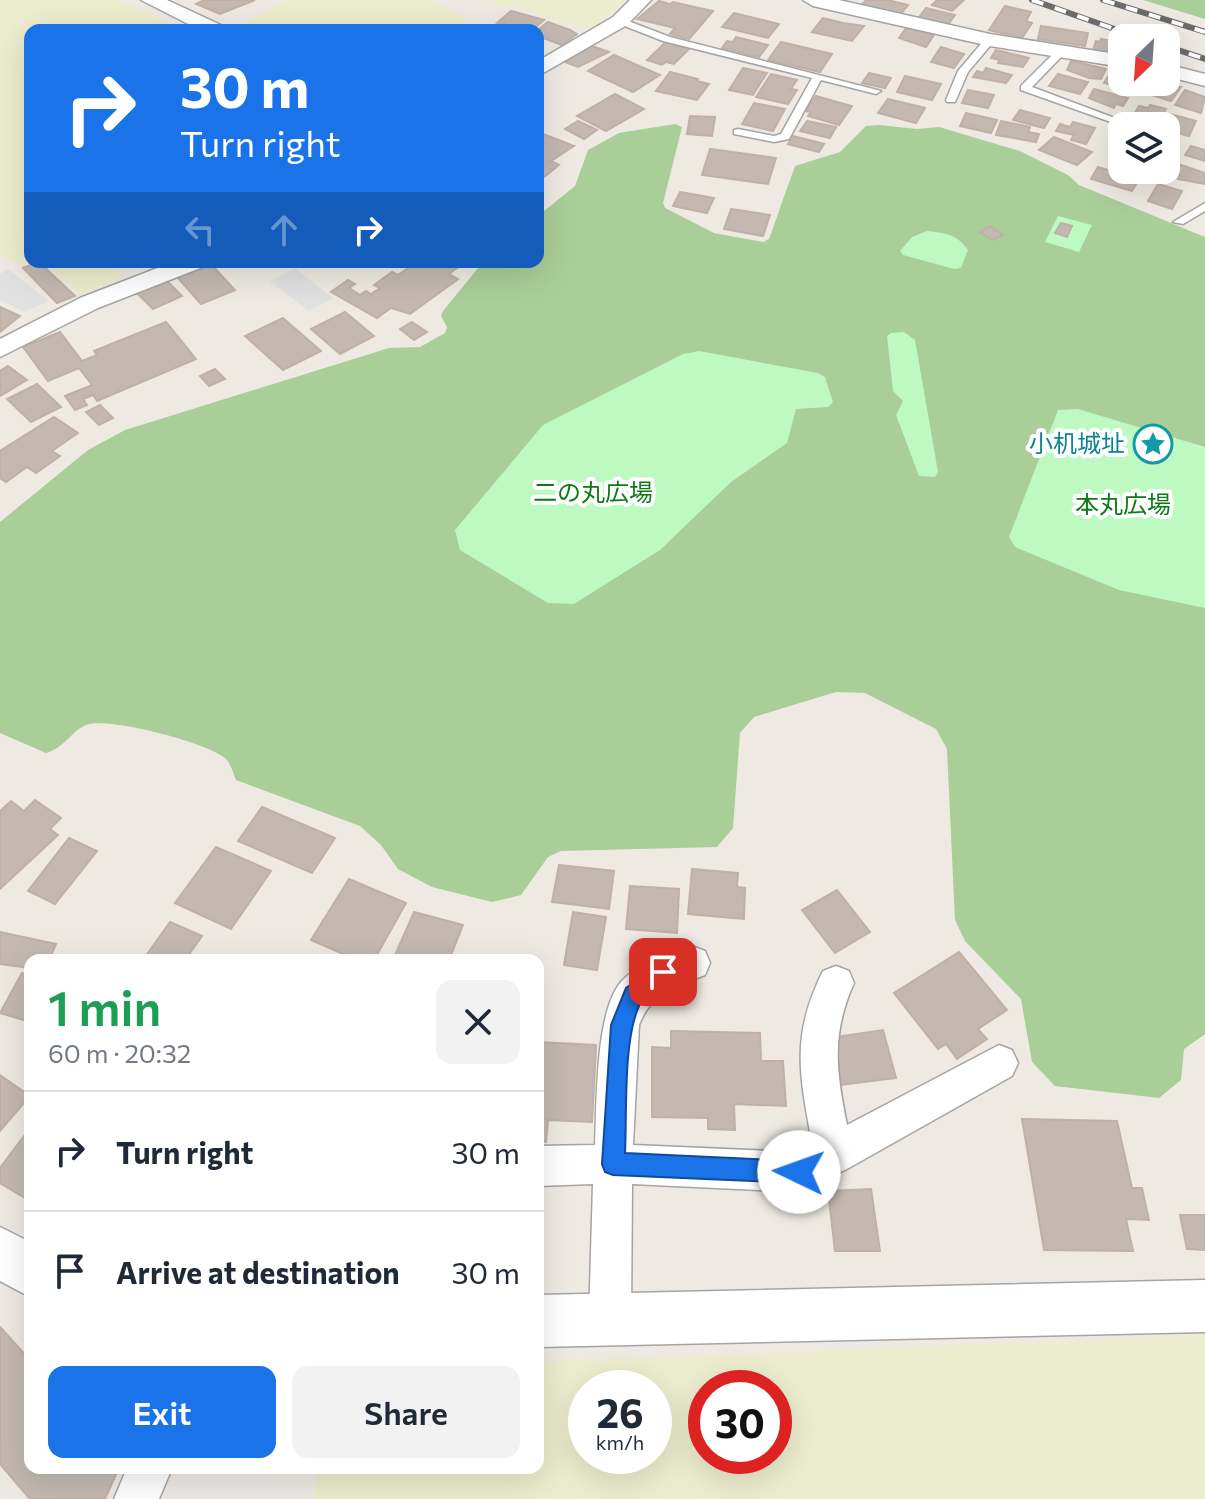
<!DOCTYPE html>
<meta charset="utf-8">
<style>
body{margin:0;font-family:Commissioner,"Noto Sans JP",sans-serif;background:#f2f2f3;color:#1f2937;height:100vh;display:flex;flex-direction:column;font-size:30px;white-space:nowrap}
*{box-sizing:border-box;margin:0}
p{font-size:26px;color:#747a83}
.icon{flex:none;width:44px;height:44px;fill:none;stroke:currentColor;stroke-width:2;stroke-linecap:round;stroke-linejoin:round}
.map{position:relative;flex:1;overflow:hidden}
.details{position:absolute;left:24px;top:954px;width:520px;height:520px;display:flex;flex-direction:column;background:#fff;border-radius:16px;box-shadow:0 8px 32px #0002}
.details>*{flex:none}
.guide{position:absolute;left:24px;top:24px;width:520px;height:244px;border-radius:16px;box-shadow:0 8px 32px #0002;background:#1a73e8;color:#fff;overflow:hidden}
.needle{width:52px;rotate:205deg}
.fabs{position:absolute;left:1108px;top:24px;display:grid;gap:16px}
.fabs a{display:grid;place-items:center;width:72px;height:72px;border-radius:16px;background:#fff;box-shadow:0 8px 32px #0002;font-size:40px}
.speed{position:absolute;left:568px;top:1370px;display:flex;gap:16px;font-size:40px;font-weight:700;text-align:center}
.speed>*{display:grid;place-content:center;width:104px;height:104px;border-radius:50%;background:#fff;box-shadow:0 8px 32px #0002;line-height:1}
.speed small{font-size:20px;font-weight:400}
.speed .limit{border:12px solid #d22;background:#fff;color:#111}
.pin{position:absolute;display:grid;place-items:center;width:68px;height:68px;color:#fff;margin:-34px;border-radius:16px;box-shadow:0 4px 12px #0006}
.me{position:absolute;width:88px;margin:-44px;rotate:273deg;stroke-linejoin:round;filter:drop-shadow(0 0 6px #0008)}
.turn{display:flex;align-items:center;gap:28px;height:168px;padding:0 24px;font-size:36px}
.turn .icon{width:104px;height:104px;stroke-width:2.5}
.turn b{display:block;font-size:56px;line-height:68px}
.lanes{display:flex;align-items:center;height:76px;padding:0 24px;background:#0003;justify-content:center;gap:40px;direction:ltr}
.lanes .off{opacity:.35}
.round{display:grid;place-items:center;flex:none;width:84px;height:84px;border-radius:16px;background:#f2f2f3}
.summary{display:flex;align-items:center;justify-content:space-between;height:136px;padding:0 24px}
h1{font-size:48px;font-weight:600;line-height:60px;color:#1e9e55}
.cta{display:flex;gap:16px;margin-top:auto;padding:16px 24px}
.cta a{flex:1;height:92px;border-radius:16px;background:#1a73e8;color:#fff;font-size:32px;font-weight:600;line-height:92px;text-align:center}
.cta a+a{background:#f2f2f3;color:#1f2937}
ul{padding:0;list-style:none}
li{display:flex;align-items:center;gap:24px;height:120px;padding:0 24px;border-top:2px solid #e0e1e3}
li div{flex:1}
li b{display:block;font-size:30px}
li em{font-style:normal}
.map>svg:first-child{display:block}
</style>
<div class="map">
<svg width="1205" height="1499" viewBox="0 0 1205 1499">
<rect width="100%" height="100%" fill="#eeeae3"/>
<g fill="#ecedce" fill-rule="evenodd">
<polygon points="0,0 117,0 185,30 30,30 30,260 20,265 0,257"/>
<polygon points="286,0 429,0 469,18 449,30 254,30 242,25"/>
<polygon points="489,0 629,0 589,30 512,6 503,8"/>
<polygon points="46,262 105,262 122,278 81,294"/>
<path d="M1205 1335V1499H314L317 1468H538V1362ZM654 1388V1456H586V1388ZM774 1388V1456H706V1388Z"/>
</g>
<g fill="#a9ce97">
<polygon points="1143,0 1205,0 1205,19"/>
<path d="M675 124 682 127 663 203 665 208 714 233 763 242 769 239 795 166 840 152 866 126 879 125 917 129 939 127 1020 151 1068 175 1079 185 1205 237V1034L1184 1049 1181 1080 1159 1098 1055 1086 1032 1062 1021 999 965 941 955 920 947 749 936 729 865 693 836 692 754 717 740 733 733 828 717 847 561 851 548 857 521 895 492 902 432 887 398 869 381 845 360 826 236 780C233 773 231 763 225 758 208 743 107 716 86 725 71 731 66 747 46 753L0 733V522L88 450 125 430 389 348 420 347 445 333 447 327 441 316 443 311 483 262H538V216L575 186 588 150 619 133Z"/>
</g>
<g fill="#bff9c2">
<polygon points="1058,216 1092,225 1079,252 1045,242"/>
<path d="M927 231C945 233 957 234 968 250L961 268 954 269 903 255 900 251 912 237Z"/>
<polygon points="904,332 915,340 938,472 935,477 919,476 896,415 903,401 893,391 887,336 891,333"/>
<polygon points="699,351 818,373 825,377 833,402 828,407 796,409 787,443 731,482 660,550 574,604 548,603 460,550 455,530 543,425 683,354"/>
<polygon points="1078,409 1205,447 1205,608 1119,590 1015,547 1009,537 1058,410"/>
</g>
<g fill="#e1e1e1">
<polygon points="294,268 333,298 309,311 270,282"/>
<polygon points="8,269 49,301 25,312 0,300 0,274"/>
</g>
<g fill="#c3b9b2" stroke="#c0b0a5" stroke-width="2">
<polygon points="204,0 255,0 220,14 196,4"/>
<polygon points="866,0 888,0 908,5 899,16 861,6"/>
<polygon points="937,0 964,0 952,11 932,5"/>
<polygon points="659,1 670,4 673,2 713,11 689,39 670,34 675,28 637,19"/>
<polygon points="1005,6 1031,12 1026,21 1032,23 1022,38 989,30"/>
<polygon points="926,8 955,15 946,27 917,20"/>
<polygon points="511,11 544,20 532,30 497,23"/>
<polygon points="734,13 779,24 768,38 722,27"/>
<polygon points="823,18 843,23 864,26 852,41 812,32"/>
<polygon points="548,22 570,30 577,34 562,45 538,36 538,30"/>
<polygon points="1041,26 1088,33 1085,46 1038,39"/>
<polygon points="906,28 934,35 926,47 899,38"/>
<polygon points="736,37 768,45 759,57 722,48 727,41 733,42"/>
<polygon points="1101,39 1117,42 1116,46 1122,47 1122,55 1093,50 1096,41 1100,42"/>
<polygon points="666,42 689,49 674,64 666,62 662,65 647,60"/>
<polygon points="781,42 832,54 820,72 768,60"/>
<polygon points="589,45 609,52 578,67 565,62"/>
<polygon points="941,47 964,54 954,68 931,62"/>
<polygon points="996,50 1029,58 1023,67 998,63 1000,60 991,58"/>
<polygon points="614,55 660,75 633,92 588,71"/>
<polygon points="1071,61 1085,64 1106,69 1101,79 1089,78 1067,70"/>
<polygon points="743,68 767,73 753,95 729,90"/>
<polygon points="986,68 1012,75 1006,83 973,77 977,71 983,73"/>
<polygon points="670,72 698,79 696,81 709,84 697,100 656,91"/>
<polygon points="1111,72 1122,75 1122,82 1135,82 1131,90 1104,83"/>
<polygon points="869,73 891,78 885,88 862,83"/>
<polygon points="771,74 797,80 791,89 797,90 788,104 756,97"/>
<polygon points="1058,74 1088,82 1080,94 1049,86"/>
<polygon points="905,76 941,84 932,100 897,92"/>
<polygon points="1153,82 1165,82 1181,87 1171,101 1145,93"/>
<polygon points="1094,89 1128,98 1123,106 1116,104 1114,108 1089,98"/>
<polygon points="968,90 994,95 988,108 962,103"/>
<polygon points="1185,90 1205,97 1201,113 1175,105"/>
<polygon points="615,94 644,109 606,131 577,116"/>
<polygon points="816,96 852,106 839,125 808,116 811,112 805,111"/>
<polygon points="888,99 925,108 916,123 878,113"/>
<polygon points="754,103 785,109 773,131 742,124"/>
<polygon points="1150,105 1166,109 1156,126 1131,119 1139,106 1148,108"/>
<polygon points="1020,110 1050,118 1044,128 1013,120"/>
<polygon points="966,113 997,120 991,133 960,126"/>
<polygon points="1170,114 1196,121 1189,136 1166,130 1164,126"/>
<polygon points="690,116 715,117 712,136 687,134"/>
<polygon points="578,121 597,130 584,139 565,129"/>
<polygon points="807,121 836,127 830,138 800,131"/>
<polygon points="1001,121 1030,127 1028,132 1039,134 1036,142 996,135"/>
<polygon points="1073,122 1095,128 1086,144 1071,140 1074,135 1056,131 1060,124 1070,127"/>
<polygon points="538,132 574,146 551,161 559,165 538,182"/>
<polygon points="793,136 824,144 819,152 788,144"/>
<polygon points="1054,137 1092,152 1077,165 1039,150"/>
<polygon points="1191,146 1205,150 1205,161 1185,155"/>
<polygon points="710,149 776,158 768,184 702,175"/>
<polygon points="1175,163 1205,173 1205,184 1178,179 1180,175 1169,172"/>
<polygon points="1098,167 1139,179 1132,191 1091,179"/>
<polygon points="1126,170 1162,170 1156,180"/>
<polygon points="1158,184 1182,191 1172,209 1148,201"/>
<polygon points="680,192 714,198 707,213 673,206"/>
<polygon points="731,209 770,215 763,236 724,229"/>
<polygon points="1061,223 1072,226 1067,237 1055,233"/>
<polygon points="990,226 1003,235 992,240 980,232"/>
<polygon points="39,262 75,296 57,303 23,268"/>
<polygon points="417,262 465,262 449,274 458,279 410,314 391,308 377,318 331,292 348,280 355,284 349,288 360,295 366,291 371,294 380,288 374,285 392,272 398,275"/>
<polygon points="210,263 235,290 201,304 177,277"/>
<polygon points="165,279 182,296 153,309 136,292"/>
<polygon points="0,307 20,316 0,332"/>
<polygon points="345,312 374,336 340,354 311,329"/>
<polygon points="283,318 321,351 283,370 245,336"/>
<polygon points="166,322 196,359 97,401 93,395 83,399 87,405 75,410 65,396 92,385 79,368 48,381 23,347 60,332 82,361 97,355 94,351"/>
<polygon points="412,322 427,332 414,340 400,329"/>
<polygon points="8,366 27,380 0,396 0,371"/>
<polygon points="215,369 225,379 209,386 200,376"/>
<polygon points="37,384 61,407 31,422 7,399"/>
<polygon points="100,405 113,418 99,425 86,412"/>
<polygon points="54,417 78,433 52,451 60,456 36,473 27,467 6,482 0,478 0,451"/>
<polygon points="35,800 61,818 50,829 58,835 0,889 0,811 11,801 24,811"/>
<polygon points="262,807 335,838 312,873 238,841"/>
<polygon points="69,838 97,851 55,904 28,891"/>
<polygon points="216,847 271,871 231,929 175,903"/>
<polygon points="559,865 614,871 609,909 552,902"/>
<polygon points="692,869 738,873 737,887 745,888 744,919 688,914"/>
<polygon points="349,879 406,903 374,960 357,960 311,940"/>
<polygon points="630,886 679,889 677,933 626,929"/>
<polygon points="837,890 870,932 835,953 802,910"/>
<polygon points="414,912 463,925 449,960 393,960"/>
<polygon points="573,912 606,917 597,970 564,965"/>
<polygon points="170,922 202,936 185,960 143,960"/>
<polygon points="0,932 56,944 49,960 30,960 30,968 0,964"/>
<polygon points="959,952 1007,1010 978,1029 987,1039 957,1059 946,1044 938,1049 894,993"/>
<polygon points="22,973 30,975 30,1022 0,1013"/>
<polygon points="883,1030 896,1078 841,1085 829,1038"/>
<polygon points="671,1031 760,1033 761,1061 783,1061 786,1106 734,1104 735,1130 708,1129 708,1118 652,1117 652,1047 671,1048"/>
<polygon points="538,1042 596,1045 592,1122 548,1120 546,1142 538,1141"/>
<polygon points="0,1075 30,1096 0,1131"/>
<polygon points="1022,1119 1117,1121 1132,1188 1142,1188 1149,1220 1126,1219 1133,1251 1044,1250"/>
<polygon points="30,1128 30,1201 0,1183 0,1168"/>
<polygon points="871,1189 880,1251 835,1251 828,1191"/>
<polygon points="1180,1215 1205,1215 1205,1250 1187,1249"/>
<polygon points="0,1327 30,1360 30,1468 119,1468 105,1499 30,1499 0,1464"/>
</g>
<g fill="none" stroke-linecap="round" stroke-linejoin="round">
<g stroke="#a4a4a4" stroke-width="3">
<g id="service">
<polygon points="617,19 623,19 670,37 881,91 876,94 821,80 789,139 774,142 734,134 734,130 738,129 774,136 781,134 812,78 663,41 617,23"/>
<polygon points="986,38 995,40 968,72 955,102 947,102 946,100 958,71"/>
<polygon points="1058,49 1067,51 1032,87 1136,126 1122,126 1021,90 1021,86"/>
<polygon points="1205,203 1205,211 1183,224 1173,222"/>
</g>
</g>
<g stroke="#a4a4a4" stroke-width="3">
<g id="minor">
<polygon points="141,0 167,0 223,26 226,30 200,30"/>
<polygon points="630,0 651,0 627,25 538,76 538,61 613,17"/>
<polygon points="803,0 839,0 990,34 1122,55 1122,67 990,46 813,6"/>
<polygon points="1166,64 1205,74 1205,86 1166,76"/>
<polygon points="173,262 207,262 203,267 98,308 0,357 0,339 80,298"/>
<path d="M692 946 705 951 710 963 705 975C674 987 652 992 639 1025L633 1145 796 1152 812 1144C800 1075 790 1037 823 971L836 966 849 971 854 983C831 1034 836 1071 847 1125L999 1045 1012 1050 1018 1063 1012 1076 847 1169 799 1192 632 1184 631 1321 625 1336 610 1342 595 1336 589 1321 593 1184 538 1186V1146L595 1145C597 1104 595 1012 621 982 639 962 667 954 692 946Z"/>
<polygon points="127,1468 172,1468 159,1499 114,1499"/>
</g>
</g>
<g stroke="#a4a4a4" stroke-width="3">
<g id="tertiary">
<polygon points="0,1227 30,1242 30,1297 0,1281"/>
<polygon points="1205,1280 1205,1332 538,1347 538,1295"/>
</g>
</g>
<use href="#service" fill="#fff" fill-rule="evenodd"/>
<use href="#minor" fill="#fff" fill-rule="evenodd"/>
<use href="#tertiary" fill="#fff" fill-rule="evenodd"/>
<g stroke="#6b6b6b" stroke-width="6">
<g id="rail">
<polyline points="1032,0 1140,38"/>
<polyline points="1103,0 1205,32"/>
<polyline points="1166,46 1205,59"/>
</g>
</g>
<use href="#rail" stroke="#fff" stroke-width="4" stroke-dasharray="12" stroke-linecap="butt"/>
</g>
<path fill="#1a73e8" stroke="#114b97" stroke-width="2" d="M663 963 671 966 674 972C667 988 646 991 639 1006 623 1041 627 1113 625 1153L799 1161 807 1164 811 1172 807 1180 799 1183 613 1175 605 1172 602 1164 611 1025 626 988Z"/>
<defs>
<g id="sight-ring" transform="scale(2)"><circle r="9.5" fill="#fff" stroke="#0f9aa8" stroke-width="1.5"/><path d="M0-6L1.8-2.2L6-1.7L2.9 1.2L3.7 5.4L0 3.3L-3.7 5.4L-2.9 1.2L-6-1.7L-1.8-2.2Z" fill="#0f9aa8"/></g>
</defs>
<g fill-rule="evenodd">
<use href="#sight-ring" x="1153" y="444"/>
</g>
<g text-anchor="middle" stroke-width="8" stroke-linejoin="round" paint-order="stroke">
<g font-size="24" fill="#0d838f" stroke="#fff" text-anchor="end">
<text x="1125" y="452">小机城址</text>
</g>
<g font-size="24" fill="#0b7b11" stroke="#fff">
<text x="593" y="501">二の丸広場</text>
<text x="1123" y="513">本丸広場</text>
</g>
</g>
</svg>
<div class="fabs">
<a><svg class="needle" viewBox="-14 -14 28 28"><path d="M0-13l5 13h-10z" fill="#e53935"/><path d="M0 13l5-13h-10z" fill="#747a83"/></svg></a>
<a><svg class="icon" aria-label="layers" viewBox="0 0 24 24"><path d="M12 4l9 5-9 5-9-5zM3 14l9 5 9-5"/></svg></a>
</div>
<div class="speed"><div>26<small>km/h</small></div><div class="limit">30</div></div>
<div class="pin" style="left:663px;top:972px;background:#d93025"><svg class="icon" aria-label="arrive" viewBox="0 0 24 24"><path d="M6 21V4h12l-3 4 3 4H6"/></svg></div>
<svg class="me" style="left:799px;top:1172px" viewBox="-20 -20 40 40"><circle r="19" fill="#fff"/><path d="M0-13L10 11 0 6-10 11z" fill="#1a73e8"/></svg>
<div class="guide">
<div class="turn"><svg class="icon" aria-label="right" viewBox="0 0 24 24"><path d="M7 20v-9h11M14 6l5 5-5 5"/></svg><div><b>30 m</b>Turn right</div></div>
<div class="lanes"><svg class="icon off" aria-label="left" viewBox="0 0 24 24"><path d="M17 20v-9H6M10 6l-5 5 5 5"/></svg><svg class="icon off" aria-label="ahead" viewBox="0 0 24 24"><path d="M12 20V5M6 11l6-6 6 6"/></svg><svg class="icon" aria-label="right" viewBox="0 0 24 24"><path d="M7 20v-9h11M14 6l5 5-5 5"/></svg></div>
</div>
<section class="details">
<div class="summary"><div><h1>1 min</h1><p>60 m · 20:32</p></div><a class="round"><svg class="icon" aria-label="close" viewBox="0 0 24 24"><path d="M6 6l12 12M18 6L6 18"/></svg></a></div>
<ul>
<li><svg class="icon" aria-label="right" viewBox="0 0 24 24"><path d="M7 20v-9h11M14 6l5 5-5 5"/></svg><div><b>Turn right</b></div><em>30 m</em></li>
<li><svg class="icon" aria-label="arrive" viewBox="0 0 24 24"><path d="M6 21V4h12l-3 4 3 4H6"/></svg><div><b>Arrive at destination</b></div><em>30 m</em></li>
</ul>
<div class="cta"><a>Exit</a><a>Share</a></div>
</section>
</div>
